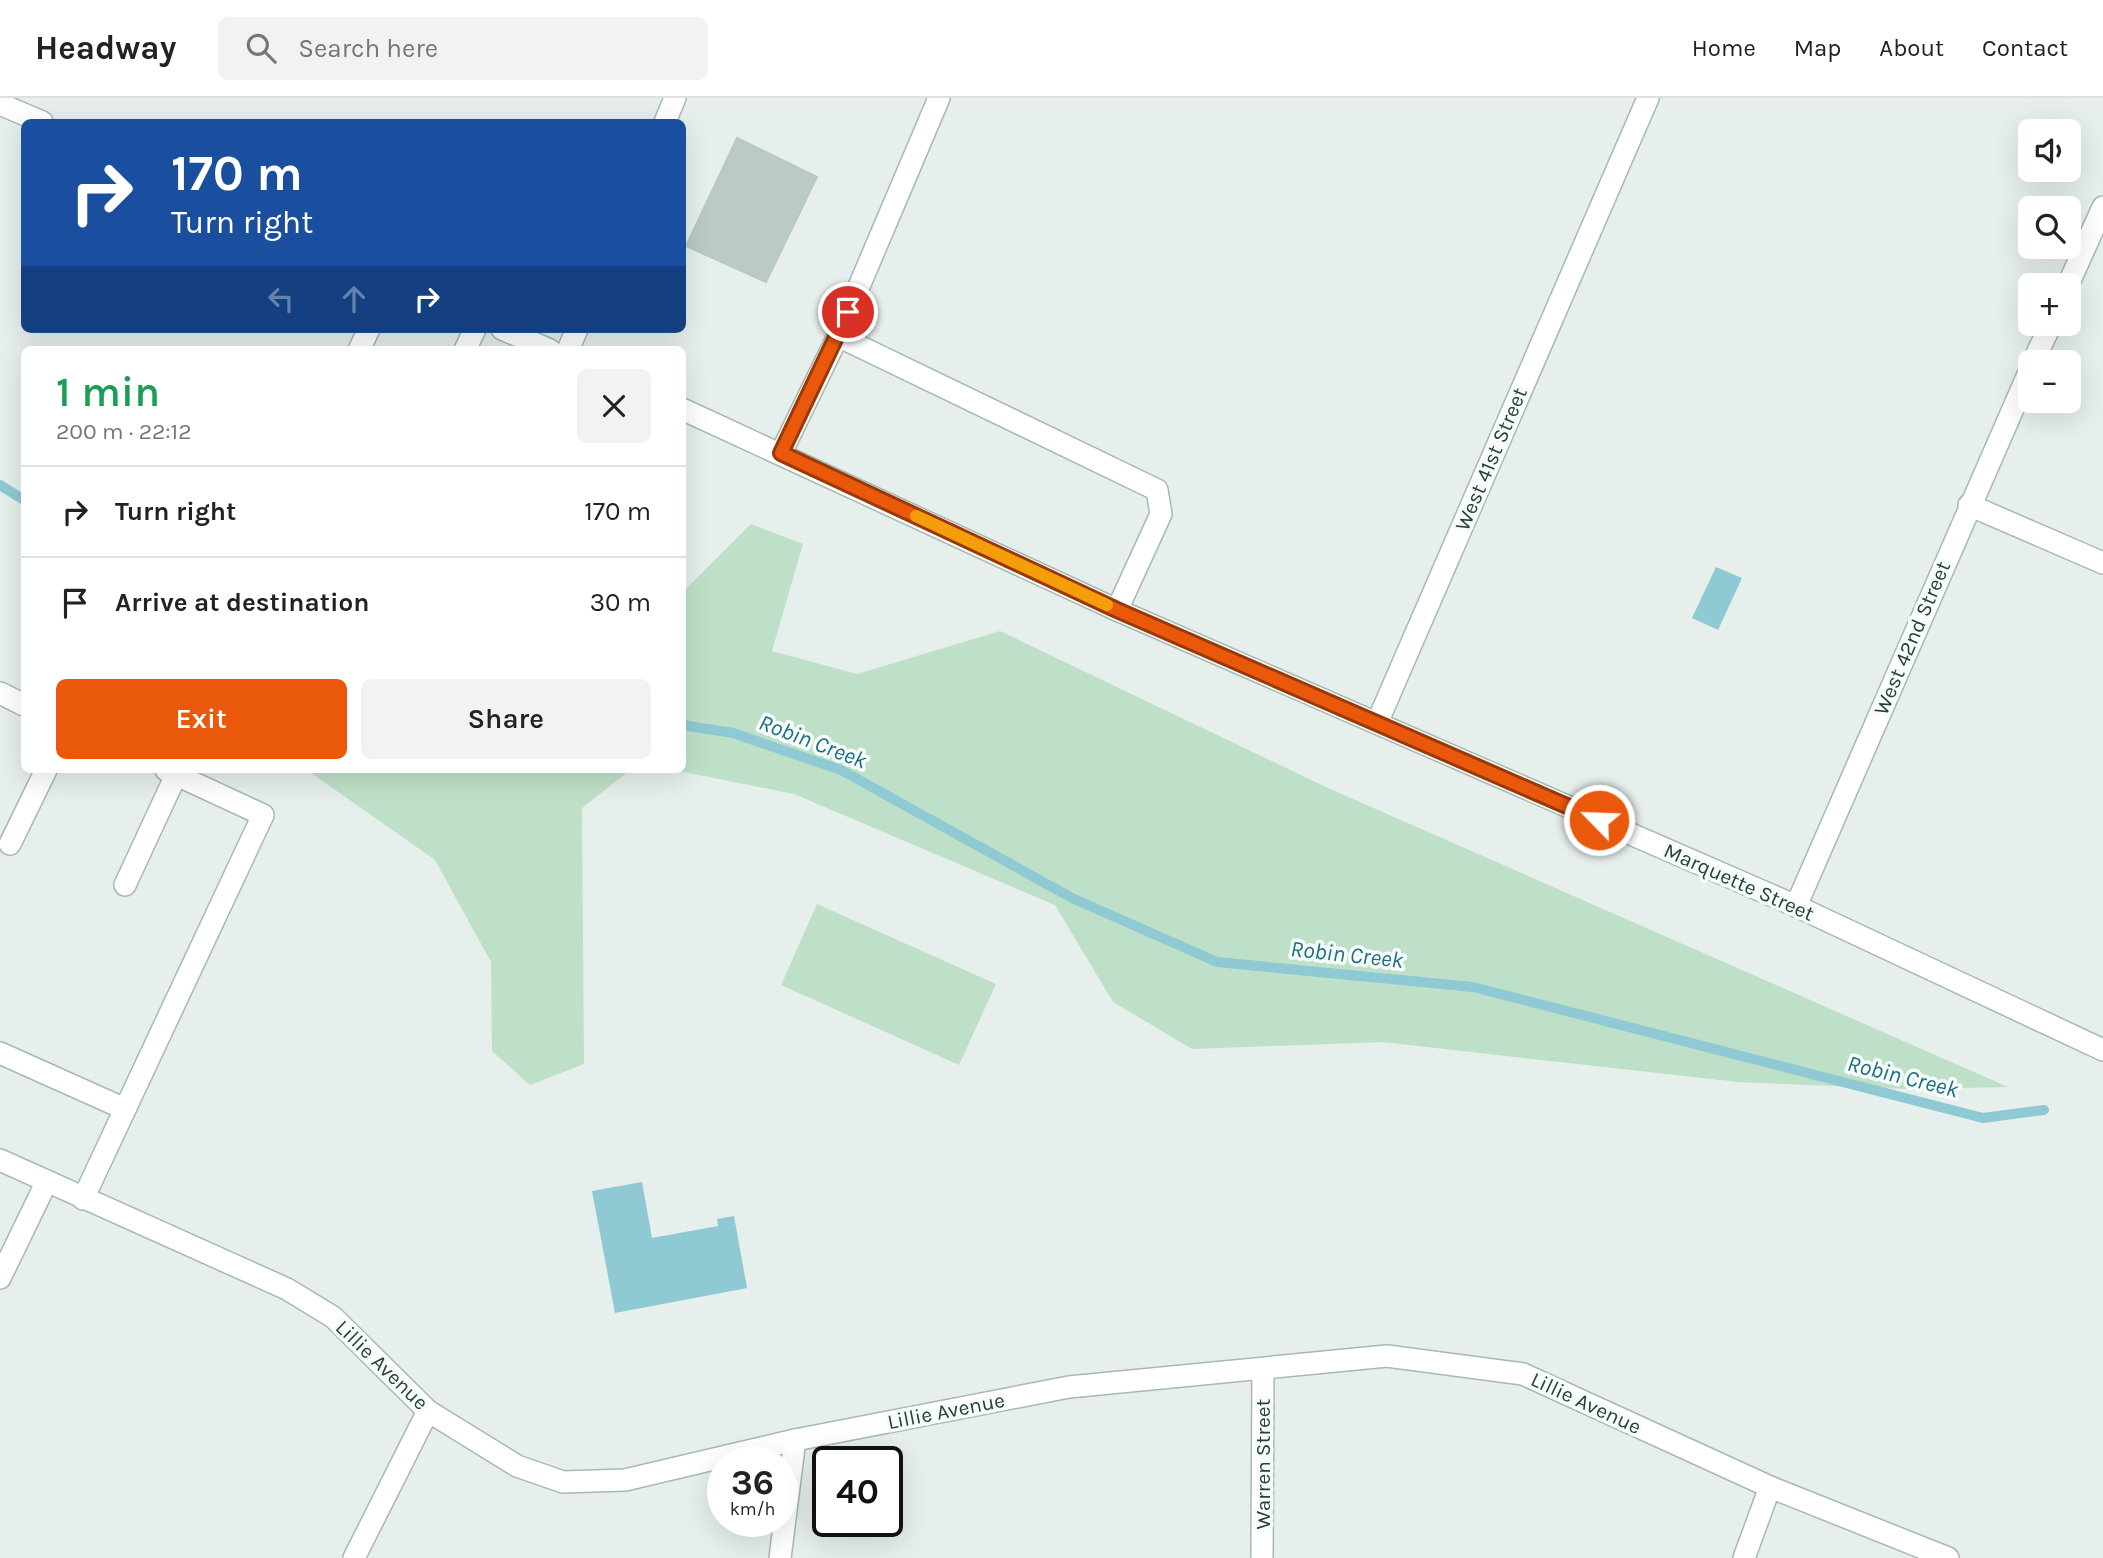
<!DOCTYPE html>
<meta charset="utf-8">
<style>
body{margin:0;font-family:Karla,sans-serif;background:#f2f2f2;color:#222;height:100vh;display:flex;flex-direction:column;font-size:26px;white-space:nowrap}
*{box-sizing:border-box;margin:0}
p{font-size:23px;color:#767676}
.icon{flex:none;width:38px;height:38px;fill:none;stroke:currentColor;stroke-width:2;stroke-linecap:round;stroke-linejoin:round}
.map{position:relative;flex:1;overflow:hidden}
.panel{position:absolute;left:21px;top:248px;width:665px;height:427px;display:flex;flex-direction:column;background:#fff;border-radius:10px;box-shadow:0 7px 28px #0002}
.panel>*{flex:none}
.hud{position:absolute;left:21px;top:21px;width:665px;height:214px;border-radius:10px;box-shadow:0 7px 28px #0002;background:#1a4fa0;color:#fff;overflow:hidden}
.controls{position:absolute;left:2018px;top:21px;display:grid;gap:14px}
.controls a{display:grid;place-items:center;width:63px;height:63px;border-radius:10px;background:#fff;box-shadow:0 7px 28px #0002;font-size:35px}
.speed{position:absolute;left:707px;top:1348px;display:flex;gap:14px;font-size:35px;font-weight:700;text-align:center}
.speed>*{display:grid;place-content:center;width:91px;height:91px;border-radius:50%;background:#fff;box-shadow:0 7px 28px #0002;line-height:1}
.speed small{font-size:18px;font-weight:400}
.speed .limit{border:4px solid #111;border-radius:10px;background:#fff;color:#111}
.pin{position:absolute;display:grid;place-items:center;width:60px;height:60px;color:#fff;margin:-30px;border:4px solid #fff;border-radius:50%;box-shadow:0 2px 7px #0007}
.me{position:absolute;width:77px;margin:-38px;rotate:294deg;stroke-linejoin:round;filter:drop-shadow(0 0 5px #0008)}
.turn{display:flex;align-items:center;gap:24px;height:147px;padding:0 35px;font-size:32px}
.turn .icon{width:91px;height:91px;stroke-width:2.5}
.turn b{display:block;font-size:49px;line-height:60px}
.lanes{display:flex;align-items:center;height:66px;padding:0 35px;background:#0003;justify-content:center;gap:35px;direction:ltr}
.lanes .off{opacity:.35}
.round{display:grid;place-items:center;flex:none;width:74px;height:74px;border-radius:10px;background:#f2f2f2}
.summary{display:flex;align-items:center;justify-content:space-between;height:119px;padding:0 35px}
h1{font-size:42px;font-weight:600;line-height:52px;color:#1e9e55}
.button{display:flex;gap:14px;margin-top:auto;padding:14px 35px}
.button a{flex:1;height:80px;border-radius:10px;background:#ea580c;color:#fff;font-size:28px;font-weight:600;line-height:80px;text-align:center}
.button a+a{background:#f2f2f2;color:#222}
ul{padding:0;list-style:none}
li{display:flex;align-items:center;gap:21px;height:91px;padding:0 35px;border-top:2px solid #e0e0e0}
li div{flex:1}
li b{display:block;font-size:26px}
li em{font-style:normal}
header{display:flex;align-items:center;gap:42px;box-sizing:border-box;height:98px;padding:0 35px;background:#fff;border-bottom:2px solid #e0e0e0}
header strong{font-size:33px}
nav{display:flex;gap:38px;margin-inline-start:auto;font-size:24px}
.search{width:490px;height:63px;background:#f2f2f2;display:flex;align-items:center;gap:18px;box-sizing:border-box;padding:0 24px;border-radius:10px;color:#767676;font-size:26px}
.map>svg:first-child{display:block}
</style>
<header>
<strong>Headway</strong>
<div class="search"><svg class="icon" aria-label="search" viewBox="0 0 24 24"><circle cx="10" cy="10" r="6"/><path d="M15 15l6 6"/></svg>Search here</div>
<nav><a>Home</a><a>Map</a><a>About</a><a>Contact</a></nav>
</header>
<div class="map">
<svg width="2103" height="1460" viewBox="0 0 2103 1460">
<rect width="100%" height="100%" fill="#e6efeb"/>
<g fill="#bfe0c8">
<polygon points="751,426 803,446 772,553 857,576 1000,533 1328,690 2008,989 1907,991 1738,984 1382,944 1192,951 1113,904 1055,807 794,696 674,672 682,672 683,494"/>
<polygon points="307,672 630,672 582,710 584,966 530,987 492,953 491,864 435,762"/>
<polygon points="817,806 996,886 959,967 781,887"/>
</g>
<g fill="#8ec9d4">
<polygon points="1716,469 1742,480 1718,532 1692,520"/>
<polygon points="642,1084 652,1140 718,1128 717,1121 734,1118 747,1190 615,1215 592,1093"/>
</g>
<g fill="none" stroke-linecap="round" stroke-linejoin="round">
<g stroke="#8ec9d4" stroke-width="10">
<polyline points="0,387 24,402"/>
<polyline points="682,627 733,635 841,672 1072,800 1217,864 1473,889 1983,1020 2044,1012"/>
</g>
</g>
<polygon fill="#bbcac4" stroke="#b8c9c2" stroke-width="2" points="737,40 817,79 766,184 686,148"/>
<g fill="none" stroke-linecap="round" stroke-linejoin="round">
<g stroke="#a8b8b2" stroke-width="24">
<g id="minor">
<polyline points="0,6 42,24"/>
<polyline points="665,24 675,0"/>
<polyline points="2068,187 2103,109"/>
<polyline points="502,231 550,252"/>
<polyline points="838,238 1157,392 1161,416 1117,512"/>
<polyline points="359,252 369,231"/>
<polyline points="465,252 475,231"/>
<polyline points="568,252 577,231"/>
<polyline points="2033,264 2051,226"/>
<polyline points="682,311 1117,512 1796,808 2103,952"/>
<polyline points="781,355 838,238 939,0"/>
<polyline points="1969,407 2103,465"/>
<polyline points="0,595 24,607"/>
<polyline points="1377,625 1648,0"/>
<polyline points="10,746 46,672"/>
<polyline points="125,787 176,677"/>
<polyline points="1796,808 2030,272"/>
<polyline points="0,955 125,1011"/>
<polyline points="0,1062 287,1191 333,1219 428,1313 517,1368 563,1384 625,1382 795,1342 1069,1289 1387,1258 1523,1276 1770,1389 1948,1460"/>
<polyline points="83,1101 263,717 166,672"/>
<polyline points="0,1180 47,1083"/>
<polyline points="354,1460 428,1313"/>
<polyline points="780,1460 795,1342"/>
<polyline points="1262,1460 1263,1271"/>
<polyline points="1744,1460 1770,1389"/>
</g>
</g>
<use href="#minor" stroke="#fff" stroke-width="21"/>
</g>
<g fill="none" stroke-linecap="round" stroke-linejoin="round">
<g stroke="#983908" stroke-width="18">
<polyline id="route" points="848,214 781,355 1117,512 1599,722"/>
</g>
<use href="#route" stroke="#ea580c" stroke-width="12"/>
<polyline stroke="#f59e0b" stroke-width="12" points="916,418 1107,507"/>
</g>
<g text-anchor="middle" stroke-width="7" stroke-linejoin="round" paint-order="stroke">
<g font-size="21" fill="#24423a" stroke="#f7fbf9">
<text transform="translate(1491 361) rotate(-67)" y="7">West 41st Street</text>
<text transform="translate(1912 540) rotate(-67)" y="7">West 42nd Street</text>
<text transform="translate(1739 784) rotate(24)" y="7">Marquette Street</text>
<text transform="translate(382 1267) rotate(44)" y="7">Lillie Avenue</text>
<text transform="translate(1586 1305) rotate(25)" y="7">Lillie Avenue</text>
<text transform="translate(946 1313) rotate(-11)" y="7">Lillie Avenue</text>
<text transform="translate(1263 1366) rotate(-90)" y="7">Warren Street</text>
</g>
<g font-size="23" font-style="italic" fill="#1c6f80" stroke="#f7fbf9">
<text transform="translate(813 643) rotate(21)" y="8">Robin Creek</text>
<text transform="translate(1347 856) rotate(6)" y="8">Robin Creek</text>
<text transform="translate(1903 978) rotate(14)" y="8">Robin Creek</text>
</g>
</g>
</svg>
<div class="controls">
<a><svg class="icon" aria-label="sound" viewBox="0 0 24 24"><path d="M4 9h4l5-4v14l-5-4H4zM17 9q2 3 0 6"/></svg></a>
<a><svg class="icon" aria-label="search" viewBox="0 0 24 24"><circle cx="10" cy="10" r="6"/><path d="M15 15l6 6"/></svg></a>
<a>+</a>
<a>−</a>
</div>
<div class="speed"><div>36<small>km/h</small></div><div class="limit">40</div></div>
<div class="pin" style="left:848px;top:214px;background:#d93025"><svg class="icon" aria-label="arrive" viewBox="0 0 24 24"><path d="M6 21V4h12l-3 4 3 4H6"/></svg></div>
<svg class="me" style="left:1599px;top:722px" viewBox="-20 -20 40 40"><circle r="17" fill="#ea580c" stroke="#fff" stroke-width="3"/><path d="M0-11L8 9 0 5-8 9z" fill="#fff"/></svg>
<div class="hud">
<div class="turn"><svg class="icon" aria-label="right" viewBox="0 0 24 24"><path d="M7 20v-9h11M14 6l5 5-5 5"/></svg><div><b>170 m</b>Turn right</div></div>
<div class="lanes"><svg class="icon off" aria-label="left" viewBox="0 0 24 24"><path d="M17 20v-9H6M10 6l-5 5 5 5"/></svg><svg class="icon off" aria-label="ahead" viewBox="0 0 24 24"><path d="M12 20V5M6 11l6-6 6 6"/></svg><svg class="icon" aria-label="right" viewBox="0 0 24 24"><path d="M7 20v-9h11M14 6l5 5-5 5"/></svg></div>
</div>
<section class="panel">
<div class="summary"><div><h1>1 min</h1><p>200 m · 22:12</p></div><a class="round"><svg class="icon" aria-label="close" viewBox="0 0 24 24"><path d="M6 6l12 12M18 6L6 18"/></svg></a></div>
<ul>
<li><svg class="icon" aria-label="right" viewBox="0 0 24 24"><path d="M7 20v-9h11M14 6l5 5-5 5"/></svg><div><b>Turn right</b></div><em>170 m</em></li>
<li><svg class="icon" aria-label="arrive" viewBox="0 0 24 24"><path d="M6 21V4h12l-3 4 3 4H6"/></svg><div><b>Arrive at destination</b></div><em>30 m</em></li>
</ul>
<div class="button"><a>Exit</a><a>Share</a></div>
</section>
</div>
